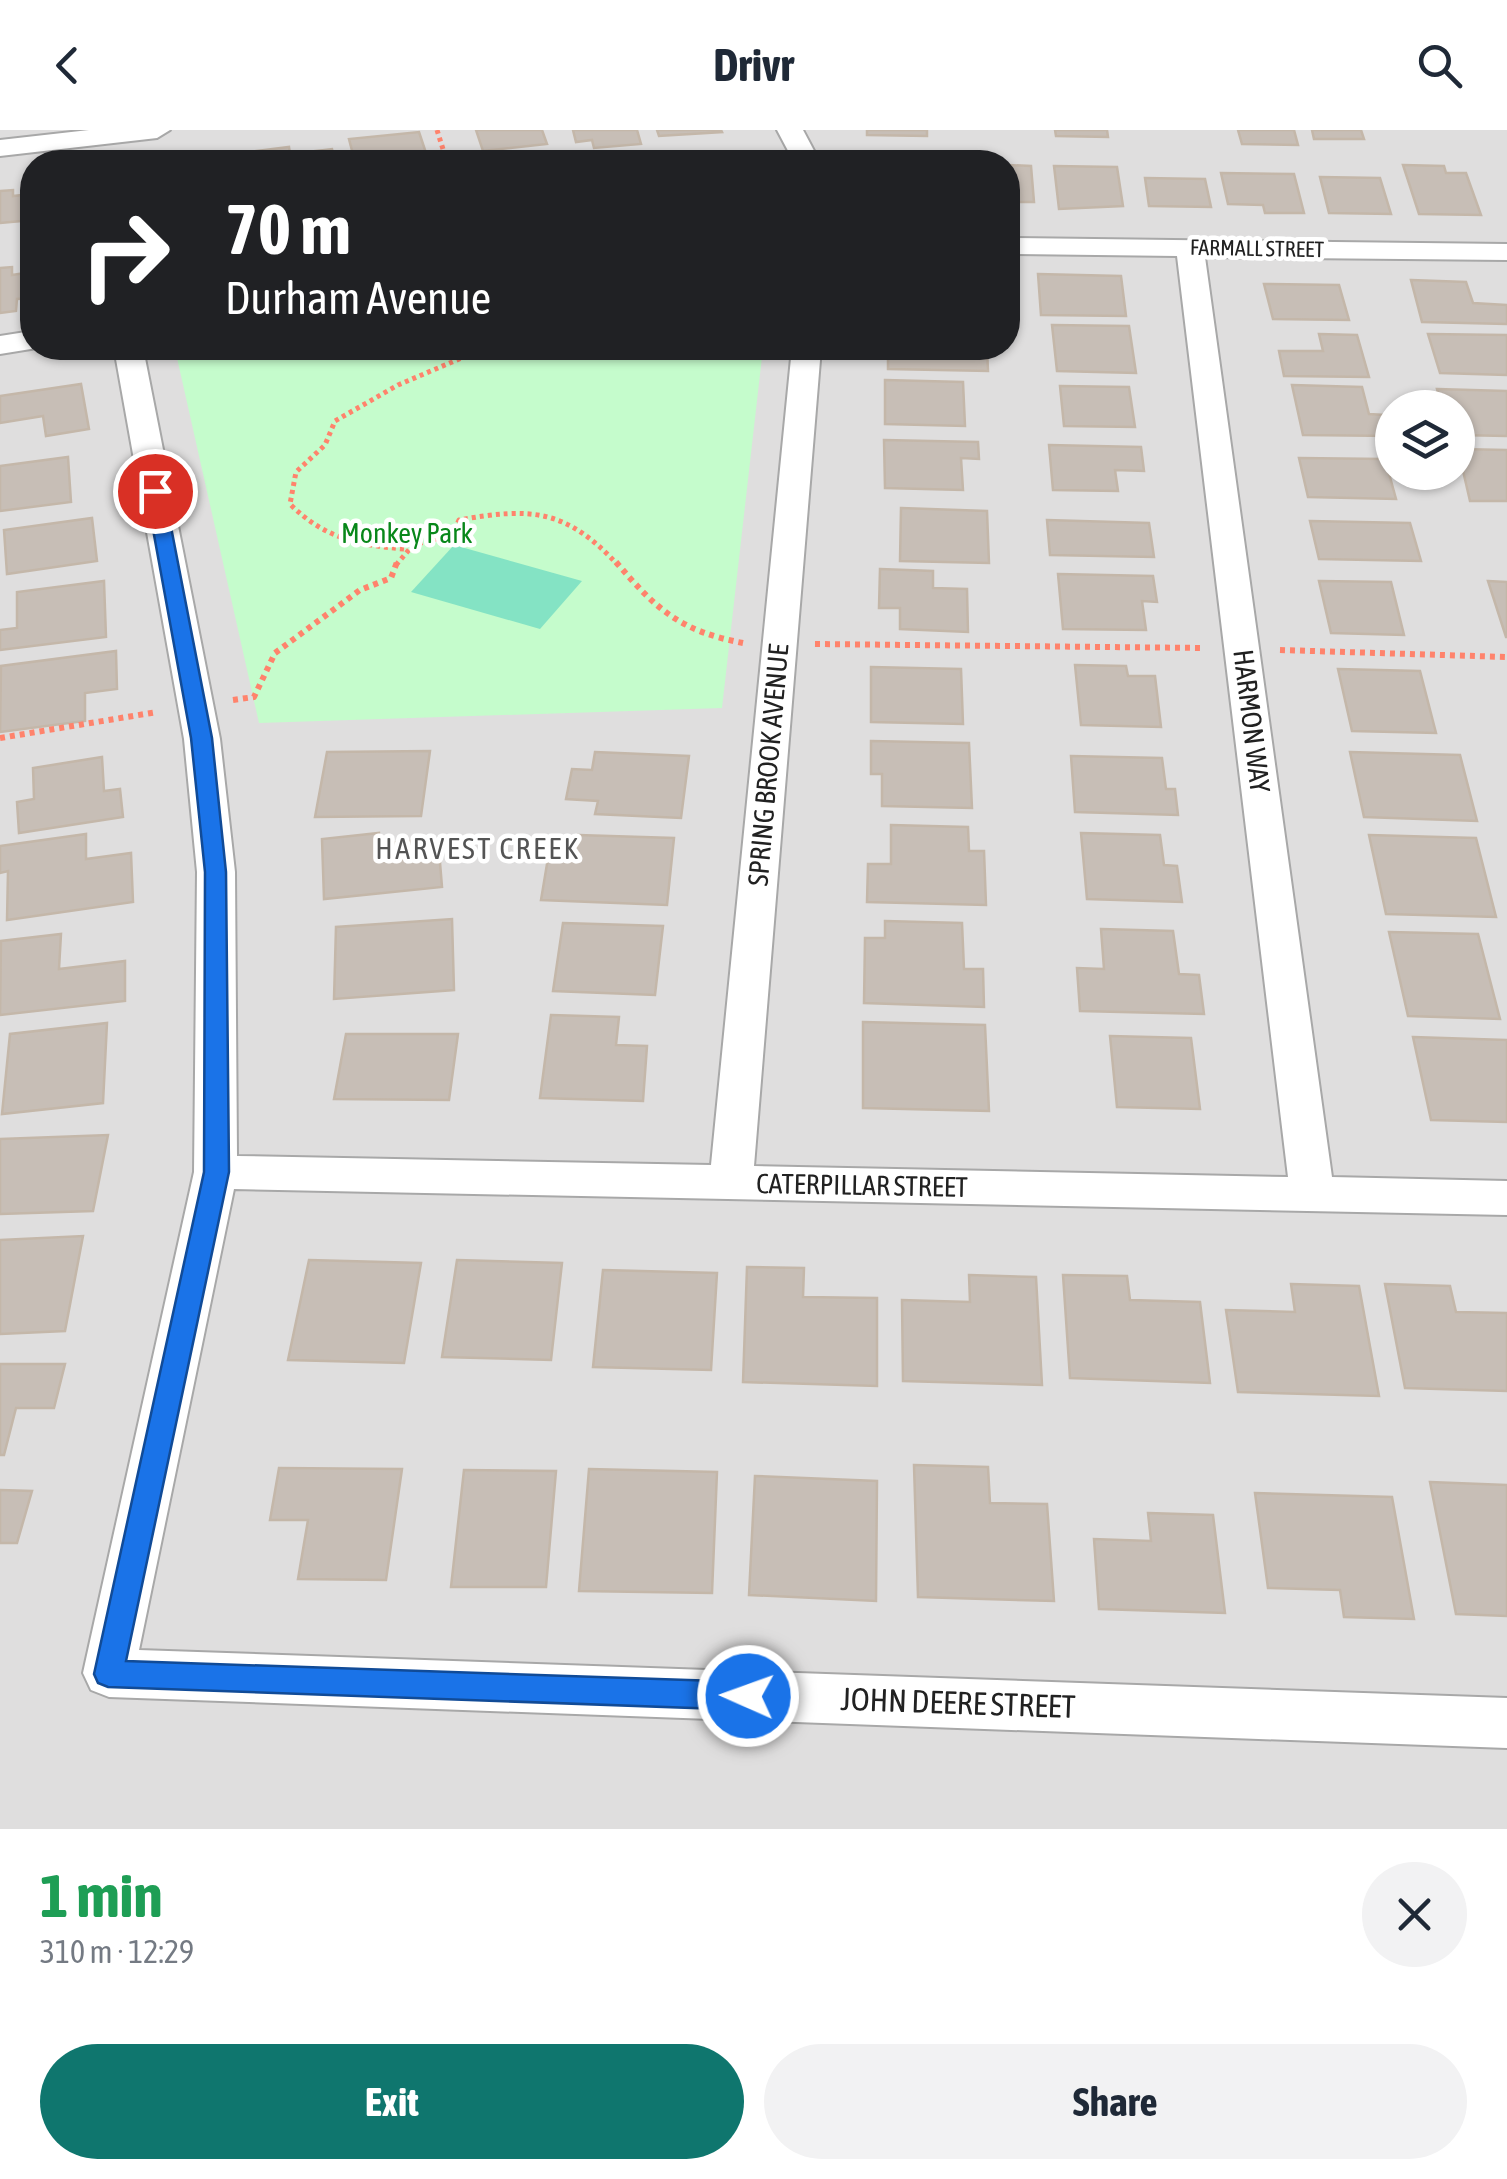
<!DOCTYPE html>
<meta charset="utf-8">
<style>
body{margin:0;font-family:"Asap Condensed",sans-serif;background:#f2f2f3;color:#1f2937;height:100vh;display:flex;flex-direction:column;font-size:38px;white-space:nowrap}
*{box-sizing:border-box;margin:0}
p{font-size:32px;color:#747a83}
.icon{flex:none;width:55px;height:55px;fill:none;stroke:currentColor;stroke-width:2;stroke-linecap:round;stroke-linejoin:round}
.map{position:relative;height:1699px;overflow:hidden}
.drawer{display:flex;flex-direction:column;background:#fff;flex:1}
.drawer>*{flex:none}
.guide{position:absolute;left:20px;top:20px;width:1000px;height:210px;border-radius:40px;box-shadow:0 2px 8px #0004;background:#202124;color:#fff;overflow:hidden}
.controls{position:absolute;left:1375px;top:260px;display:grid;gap:20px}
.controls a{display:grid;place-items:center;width:100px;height:100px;border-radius:50%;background:#fff;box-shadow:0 2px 8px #0004;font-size:50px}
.pin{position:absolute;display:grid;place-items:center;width:85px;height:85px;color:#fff;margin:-42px;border:5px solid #fff;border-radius:50%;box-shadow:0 2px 10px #0007}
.me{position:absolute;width:110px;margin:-55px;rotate:272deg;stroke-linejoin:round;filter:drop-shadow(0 0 8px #0008)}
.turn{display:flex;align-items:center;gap:35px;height:210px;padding:0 40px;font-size:45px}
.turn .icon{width:130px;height:130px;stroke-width:2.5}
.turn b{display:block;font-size:70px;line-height:85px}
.round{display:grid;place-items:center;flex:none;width:105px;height:105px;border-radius:52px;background:#f2f2f3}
.headline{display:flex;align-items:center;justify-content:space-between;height:170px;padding:0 40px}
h1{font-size:60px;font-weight:700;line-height:75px;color:#1e9e55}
.cta{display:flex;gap:20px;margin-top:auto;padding:20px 40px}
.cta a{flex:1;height:115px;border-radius:60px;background:#0f766e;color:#fff;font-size:40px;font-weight:700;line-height:115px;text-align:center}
.cta a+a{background:#f2f2f3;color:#1f2937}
header{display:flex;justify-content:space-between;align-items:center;height:130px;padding:0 40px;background:#fff;font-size:45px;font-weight:700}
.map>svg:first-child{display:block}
</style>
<header><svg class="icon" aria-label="back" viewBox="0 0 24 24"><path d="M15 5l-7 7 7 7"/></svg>Drivr<svg class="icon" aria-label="search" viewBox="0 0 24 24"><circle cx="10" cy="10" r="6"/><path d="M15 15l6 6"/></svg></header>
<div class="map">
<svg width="1507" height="1699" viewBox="0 0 1507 1699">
<rect width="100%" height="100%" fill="#f2efe8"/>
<path fill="#dfdede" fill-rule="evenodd" d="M0 0H1507V1699H0ZM32 32H1008V218H32ZM1392 278H1458V342H1392Z"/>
<polygon fill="#c5fccc" points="763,218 722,578 259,593 175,219"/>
<polygon fill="#84e3c4" points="454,415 582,451 540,499 411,462"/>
<g fill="#c7beb6" stroke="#c4b7a9" stroke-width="2.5">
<polygon points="476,0 542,0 547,14 483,21"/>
<polygon points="573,0 637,0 641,14 594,18 592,10 576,12"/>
<polygon points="657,0 721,0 722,2 659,6"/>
<polygon points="867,0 927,0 927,6 867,5"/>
<polygon points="1055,0 1107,0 1108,7 1056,6"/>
<polygon points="1238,0 1294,0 1298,15 1242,14"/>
<polygon points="1312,0 1361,0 1364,9 1314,9"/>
<polygon points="419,2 429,32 355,32 349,9"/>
<polygon points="289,17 290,24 332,19 335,32 258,32 256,21"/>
<polygon points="232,26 233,32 168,32"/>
<polygon points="1008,35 1031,36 1034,72 1008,72"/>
<polygon points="1403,35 1444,36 1446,43 1466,43 1481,85 1419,84"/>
<polygon points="1054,36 1117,37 1123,76 1059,79"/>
<polygon points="1221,43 1294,44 1304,83 1265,83 1263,75 1228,74"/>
<polygon points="1320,47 1380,48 1391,84 1329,83"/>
<polygon points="1145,48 1205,49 1211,77 1149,76"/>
<polygon points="13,60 13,66 32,64 32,90 0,93 0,61"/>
<polygon points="12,137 12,145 32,142 32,168 17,169 16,181 0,183 0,138"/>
<polygon points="1038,144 1121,146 1126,186 1041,185"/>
<polygon points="1411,150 1466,152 1473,173 1507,175 1507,194 1422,192"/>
<polygon points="1264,154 1339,155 1349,190 1273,189"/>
<polygon points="1052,195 1129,196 1136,243 1057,241"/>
<polygon points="1319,204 1357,205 1369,247 1284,246 1279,221 1323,221"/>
<polygon points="1428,204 1507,205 1507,245 1440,243"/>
<polygon points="888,218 987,218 988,241 888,239"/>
<polygon points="885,250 963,252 965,296 885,294"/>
<polygon points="81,254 89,299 46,306 43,286 0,293 0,266"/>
<polygon points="1292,255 1362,257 1369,284 1385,285 1391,306 1303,305"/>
<polygon points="1060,256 1129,257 1135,297 1064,296"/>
<polygon points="1437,259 1507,261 1507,306 1458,305 1458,278 1442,278"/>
<polygon points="884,310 978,312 979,329 961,328 963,360 885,358"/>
<polygon points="1049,315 1141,317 1144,341 1115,340 1118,361 1053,360"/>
<polygon points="1458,319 1507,320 1507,371 1470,371"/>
<polygon points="68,327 71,372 0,381 0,336"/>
<polygon points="1299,328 1385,329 1396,369 1308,367"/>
<polygon points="901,378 987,381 989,433 900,431"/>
<polygon points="92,388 97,431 7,444 4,400"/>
<polygon points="1047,390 1149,393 1154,427 1050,425"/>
<polygon points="1310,391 1410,393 1421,431 1319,429"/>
<polygon points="880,439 933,441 933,458 967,459 968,502 900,499 900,478 879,478"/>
<polygon points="1058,444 1153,446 1157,472 1142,471 1146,500 1063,499"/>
<polygon points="104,451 106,507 0,520 0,500 17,498 17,462"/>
<polygon points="1319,451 1391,452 1404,505 1331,503"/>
<polygon points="1488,451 1507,452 1507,507 1506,507"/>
<polygon points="116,521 117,559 85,563 85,591 0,602 1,536"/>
<polygon points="1075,535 1126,536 1128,546 1155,546 1161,597 1081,595"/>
<polygon points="871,537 961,539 963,594 871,592"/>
<polygon points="1338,539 1420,541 1436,603 1352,601"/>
<polygon points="871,611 969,613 972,678 882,676 882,644 871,644"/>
<polygon points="430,621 421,686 315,687 327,622"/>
<polygon points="595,622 689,626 681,688 595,684 598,671 566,669 572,639 592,640"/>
<polygon points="1350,622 1460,625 1477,691 1364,687"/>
<polygon points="1071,626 1162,628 1166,659 1175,659 1178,685 1075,682"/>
<polygon points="102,627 104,661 120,659 123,687 19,703 17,672 34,669 33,638"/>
<polygon points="891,695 968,697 969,721 984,721 986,775 867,772 868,734 891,734"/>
<polygon points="379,703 380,714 438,708 442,757 324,769 322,709"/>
<polygon points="1081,703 1160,705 1164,735 1177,736 1182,772 1087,769"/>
<polygon points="86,704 86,729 131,723 133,772 7,790 8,741 0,743 0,716"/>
<polygon points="578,705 674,708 667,775 541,770 550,716 576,717"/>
<polygon points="1369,705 1476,708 1496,787 1386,784"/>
<polygon points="452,789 454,860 334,869 336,797"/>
<polygon points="885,791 962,793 964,839 983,839 984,877 864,873 865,808 885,808"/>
<polygon points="563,793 663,796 655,865 553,861"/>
<polygon points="1101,799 1173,801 1179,844 1199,845 1204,884 1080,881 1077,838 1104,839"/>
<polygon points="1389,802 1478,804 1500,889 1408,886"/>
<polygon points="61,804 59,839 125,831 125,871 0,885 1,811"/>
<polygon points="551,885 619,887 616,915 647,916 643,971 540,968"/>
<polygon points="863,892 985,895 989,981 863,978"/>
<polygon points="107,893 103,973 2,984 10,904"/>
<polygon points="346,904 458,904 449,970 334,969"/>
<polygon points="1110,906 1191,908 1200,979 1117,977"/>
<polygon points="1413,907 1507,910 1507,992 1431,990"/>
<polygon points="108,1005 93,1081 0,1084 0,1009"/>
<polygon points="83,1106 65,1201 0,1204 0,1110"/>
<polygon points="309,1130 421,1133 404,1233 288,1230"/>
<polygon points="457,1130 562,1133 551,1230 442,1227"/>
<polygon points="747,1137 804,1138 803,1167 877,1168 877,1256 743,1252"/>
<polygon points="603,1140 717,1143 711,1240 593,1237"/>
<polygon points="969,1145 1036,1147 1042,1255 903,1251 902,1170 970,1172"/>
<polygon points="1063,1145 1127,1146 1130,1170 1200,1172 1210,1253 1070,1248"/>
<polygon points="1291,1154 1359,1156 1379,1266 1238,1262 1226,1180 1295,1182"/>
<polygon points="1385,1154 1450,1156 1456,1182 1507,1183 1507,1261 1405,1258"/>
<polygon points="0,1234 65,1234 54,1278 16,1278 4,1325 0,1325"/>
<polygon points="914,1335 988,1337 990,1373 1047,1374 1054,1471 918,1467"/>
<polygon points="279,1338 402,1339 386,1450 298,1449 308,1390 270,1390"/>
<polygon points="589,1339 717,1342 712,1463 579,1461"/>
<polygon points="464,1340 556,1341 546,1457 451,1457"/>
<polygon points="755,1346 877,1351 876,1471 749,1465"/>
<polygon points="1430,1352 1507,1355 1507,1486 1456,1484"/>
<polygon points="0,1360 32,1361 17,1413 0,1413"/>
<polygon points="1255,1363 1392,1367 1414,1489 1344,1487 1340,1460 1268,1458"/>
<polygon points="1148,1383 1213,1385 1225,1483 1099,1479 1094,1409 1151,1411"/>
</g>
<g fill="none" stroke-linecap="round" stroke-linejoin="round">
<g stroke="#a8a8a8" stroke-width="4">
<g id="street">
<polygon points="89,0 170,0 157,8 0,26 0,10"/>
<polygon points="777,0 803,0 820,32 794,32"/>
<polygon points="1008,108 1507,114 1507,130 1205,127 1332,1047 1507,1051 1507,1085 234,1059 139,1520 1507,1568 1507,1618 109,1567 91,1560 83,1543 194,1042 197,742 184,609 114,218 143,218 220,609 235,742 237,1026 711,1035 792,218 821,218 754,1036 1288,1047 1177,126 1008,124"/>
<polygon points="32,201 32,218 37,218 0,224 0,206"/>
</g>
</g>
<g stroke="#ff836c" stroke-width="5" stroke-dasharray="4 4" stroke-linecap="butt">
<polyline points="437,0 447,32"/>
<path d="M404 419C357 415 324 408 290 374L296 342 325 315 335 291 398 255 485 218"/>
<path d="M396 435 413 415 452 405 459 390C531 377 566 379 618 435"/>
</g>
<g stroke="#ff836c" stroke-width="6" stroke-dasharray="5 5" stroke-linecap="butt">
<path d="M616 432C657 480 680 501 743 513"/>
<polyline points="815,514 1203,518"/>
<polyline points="1280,520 1507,527"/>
<polyline points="233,570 254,567 275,523 360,460 391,448 397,432"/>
<polyline points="0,608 157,582"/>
</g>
<use href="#street" fill="#fff" fill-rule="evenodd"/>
</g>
<polygon fill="#1a73e8" stroke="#114b97" stroke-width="2.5" points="155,355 164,361 212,608 226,742 229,1042 126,1531 748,1552 758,1556 763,1566 758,1576 748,1580 108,1557 98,1553 94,1544 204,1042 205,742 191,608 146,361"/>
<g text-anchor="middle" stroke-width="9" stroke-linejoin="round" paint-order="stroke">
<g font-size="22" fill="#212121" stroke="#fff">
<text transform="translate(1257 118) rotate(1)" y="8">FARMALL STREET</text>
</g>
<g font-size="28" fill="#08871a" stroke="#fff">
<text x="407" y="413">Monkey Park</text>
</g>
<g font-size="28" fill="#212121" stroke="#fff">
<text transform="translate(1252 591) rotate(83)" y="10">HARMON WAY</text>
<text transform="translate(768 635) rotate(-85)" y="10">SPRING BROOK AVENUE</text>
<text transform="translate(862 1055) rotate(1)" y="10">CATERPILLAR STREET</text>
</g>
<g font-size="30" letter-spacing="2.5" fill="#545454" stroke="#fff">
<text x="478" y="729">HARVEST CREEK</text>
</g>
<g font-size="32" fill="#212121" stroke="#fff">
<text transform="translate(958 1573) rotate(2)" y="11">JOHN DEERE STREET</text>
</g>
</g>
</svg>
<div class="controls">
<a><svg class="icon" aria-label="layers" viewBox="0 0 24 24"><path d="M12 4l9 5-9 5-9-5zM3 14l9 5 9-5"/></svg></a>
</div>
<div class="pin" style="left:155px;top:361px;background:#d93025"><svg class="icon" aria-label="arrive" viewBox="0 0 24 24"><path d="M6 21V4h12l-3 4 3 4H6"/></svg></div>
<svg class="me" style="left:748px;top:1566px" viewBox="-20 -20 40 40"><circle r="17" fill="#1a73e8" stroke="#fff" stroke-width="3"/><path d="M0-11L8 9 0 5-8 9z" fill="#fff"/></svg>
<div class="guide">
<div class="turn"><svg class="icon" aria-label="right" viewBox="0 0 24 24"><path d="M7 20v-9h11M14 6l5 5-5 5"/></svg><div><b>70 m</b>Durham Avenue</div></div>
</div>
</div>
<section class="drawer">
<div class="headline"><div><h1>1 min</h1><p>310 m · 12:29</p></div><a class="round"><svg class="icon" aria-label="close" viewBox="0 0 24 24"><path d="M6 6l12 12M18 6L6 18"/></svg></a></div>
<div class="cta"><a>Exit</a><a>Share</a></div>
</section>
